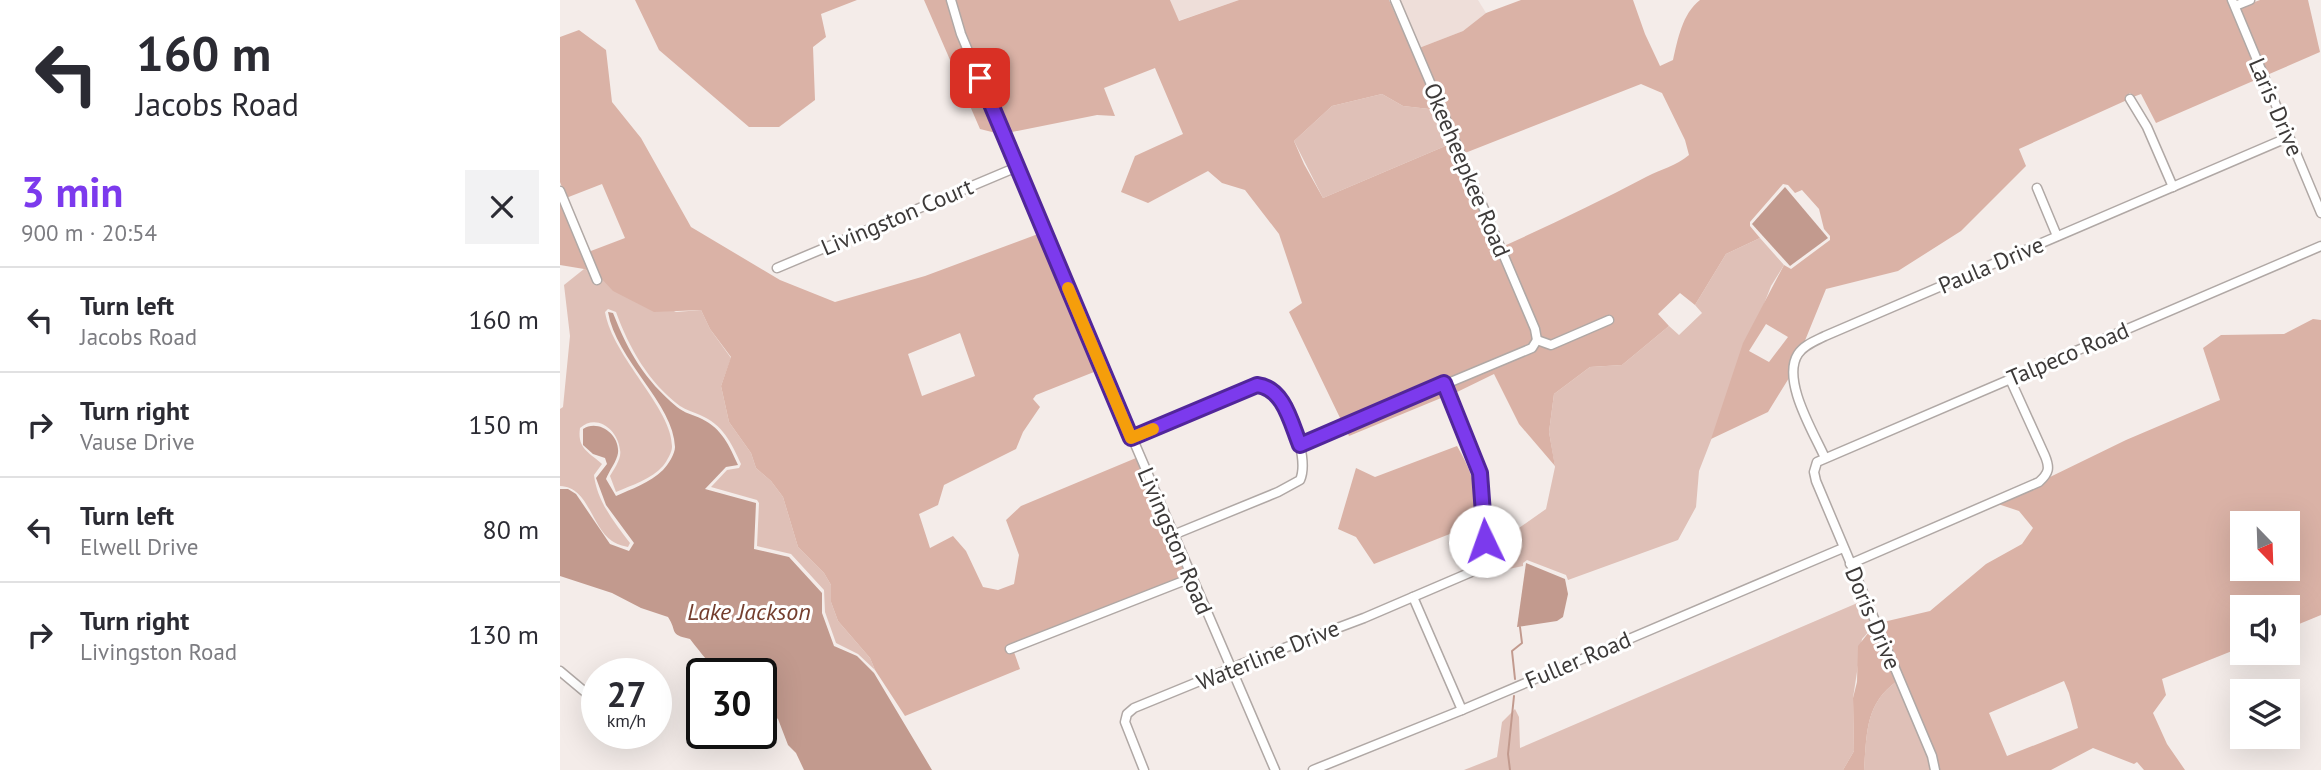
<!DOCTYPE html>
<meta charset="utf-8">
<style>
body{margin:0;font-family:"PT Sans",sans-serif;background:#f2f2f3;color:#2b2b33;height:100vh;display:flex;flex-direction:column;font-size:26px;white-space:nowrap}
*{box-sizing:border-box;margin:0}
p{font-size:23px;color:#7c7c81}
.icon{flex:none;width:38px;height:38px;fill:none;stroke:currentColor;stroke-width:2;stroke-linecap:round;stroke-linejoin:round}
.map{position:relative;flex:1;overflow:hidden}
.details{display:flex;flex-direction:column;background:#fff;width:560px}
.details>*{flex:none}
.hud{background:#fff;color:#2b2b33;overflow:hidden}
.needle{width:46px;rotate:157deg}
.controls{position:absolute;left:1670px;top:511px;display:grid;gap:14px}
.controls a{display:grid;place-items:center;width:70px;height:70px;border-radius:0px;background:#fff;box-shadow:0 7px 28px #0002;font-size:35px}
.speed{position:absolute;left:21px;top:658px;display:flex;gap:14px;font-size:35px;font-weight:700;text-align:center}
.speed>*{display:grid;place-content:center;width:91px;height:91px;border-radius:50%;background:#fff;box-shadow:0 7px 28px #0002;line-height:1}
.speed small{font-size:18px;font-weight:400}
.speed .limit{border:4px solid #111;border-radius:10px;background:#fff;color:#111}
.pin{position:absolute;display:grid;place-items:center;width:60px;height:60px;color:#fff;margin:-30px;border-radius:14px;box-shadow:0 4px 10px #0006}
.me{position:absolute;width:77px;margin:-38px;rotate:357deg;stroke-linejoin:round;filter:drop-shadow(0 0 5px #0008)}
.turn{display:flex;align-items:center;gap:24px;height:147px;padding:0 21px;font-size:32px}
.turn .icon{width:91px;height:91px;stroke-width:2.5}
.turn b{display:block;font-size:49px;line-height:60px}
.round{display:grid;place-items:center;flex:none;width:74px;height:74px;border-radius:0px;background:#f2f2f3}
.summary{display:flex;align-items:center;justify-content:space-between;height:119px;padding:0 21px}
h1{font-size:42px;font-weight:800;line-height:52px;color:#7c3aed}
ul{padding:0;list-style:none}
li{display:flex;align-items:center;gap:21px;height:105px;padding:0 21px;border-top:2px solid #e1e1e2}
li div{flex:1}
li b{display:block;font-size:26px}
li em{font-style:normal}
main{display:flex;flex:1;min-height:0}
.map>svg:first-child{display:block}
</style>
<main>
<section class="details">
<div class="hud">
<div class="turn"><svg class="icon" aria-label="left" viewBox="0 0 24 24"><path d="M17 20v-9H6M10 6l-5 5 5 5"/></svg><div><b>160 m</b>Jacobs Road</div></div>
</div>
<div class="summary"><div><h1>3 min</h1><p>900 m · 20:54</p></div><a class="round"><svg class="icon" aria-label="close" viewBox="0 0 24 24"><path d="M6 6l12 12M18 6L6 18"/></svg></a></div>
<ul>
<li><svg class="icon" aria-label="left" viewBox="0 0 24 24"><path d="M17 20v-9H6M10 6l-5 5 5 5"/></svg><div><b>Turn left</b><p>Jacobs Road</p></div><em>160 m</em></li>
<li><svg class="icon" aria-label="right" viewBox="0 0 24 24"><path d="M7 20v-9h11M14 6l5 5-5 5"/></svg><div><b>Turn right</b><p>Vause Drive</p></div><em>150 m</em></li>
<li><svg class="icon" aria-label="left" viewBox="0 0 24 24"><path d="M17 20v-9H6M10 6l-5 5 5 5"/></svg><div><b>Turn left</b><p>Elwell Drive</p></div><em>80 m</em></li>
<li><svg class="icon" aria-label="right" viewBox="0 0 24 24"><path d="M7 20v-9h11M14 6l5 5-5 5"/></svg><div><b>Turn right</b><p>Livingston Road</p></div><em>130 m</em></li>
</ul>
</section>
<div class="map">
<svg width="1761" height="770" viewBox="0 0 1761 770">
<rect width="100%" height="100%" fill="#f4ece9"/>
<g fill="#eeded9">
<polygon points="610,0 679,0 618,21"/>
<polygon points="839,0 918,0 926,13 903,31 859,48"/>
</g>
<g fill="#dfc0b7">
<polygon points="822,94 843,106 878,110 889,136 890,144 763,198 734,141 772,106"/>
<polygon points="1200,238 1224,265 1211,286 1139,471 1136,507 1118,540 1008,580 1006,575 967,560 963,563 963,566 939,571 932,547 986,509 995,467 989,432 994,394 1030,367 1062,365 1109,326 1119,335 1142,313 1135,305 1166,254"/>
<path d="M24 269 116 312 141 310 150 329 171 358 161 386 169 422 191 453 196 468 211 481 223 497 238 547 264 573 271 585V602L278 621 310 658 315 670 298 654 276 643 265 612 264 590 231 554 197 546 199 503 197 500 151 487 167 470 179 468 181 464C171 442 163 425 140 415 134 412 126 410 120 406 89 383 69 348 56 312L48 309 45 312C53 358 113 409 112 447 112 452 107 461 103 466 92 479 72 485 56 492L50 476C54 469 62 458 60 450 58 430 37 413 20 428 17 449 29 452 42 464L34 475C37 501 54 522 70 543L68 547C63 546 56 544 52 541 31 527 29 487 0 486V409L3 407 10 336 4 285Z"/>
<polygon points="1302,601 1313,627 1302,639 1293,698 1294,751 1283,770 904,770 937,757 942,722 955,709 959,717 960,748"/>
<path d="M1337 681 1369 757 1371 770H1304C1307 733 1305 704 1337 681Z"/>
</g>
<g fill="#dab2a6" fill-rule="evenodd">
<polygon points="75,0 297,0 261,14 266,37 253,47 255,100 219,127 189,127 99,50"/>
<polygon points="364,0 387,0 398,35 440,134 420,129"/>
<polygon points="394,0 610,0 619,21 679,0 829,0 878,110 843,106 822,94 772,106 734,141 744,164 763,198 890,144 889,136 972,330 973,339 970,344 782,422 729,312 742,303 719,234 685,190 662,183 648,171 588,203 561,192 575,156 623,134 595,68 544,88 555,116 537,115 447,133 404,33"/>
<path d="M961 0H1073L1085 34 1100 66 1113 60C1118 39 1122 14 1140 0H1668L1700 78 1596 123 1581 94 1573 97 1570 93 1565 97 1567 100 1459 149 1466 166 1401 231 1338 271 1266 289 1244 343 1237 350 1231 361 1229 378 1208 412 1151 439 1183 343 1224 265 1231 269 1270 240V236L1264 229 1259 209 1242 190 1235 193 1228 185 1223 184 1190 222V226L1200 238 1166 254 1135 305 1120 293 1098 314 1109 326 1062 365 1030 367 994 394 989 432 995 466 959 424 934 374 893 394 892 385 974 351 979 345 993 349 1054 322 1050 315 991 341 980 337 978 327 944 246C992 224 1039 202 1086 177 1101 169 1116 166 1129 155L1125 140 1102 93 1081 84 905 153 859 48 903 31 926 13ZM1206 324 1228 337 1209 362 1189 351Z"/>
<polygon points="1700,0 1748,0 1760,52 1707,75 1679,8"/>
<path d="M19 30 46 50 52 102 81 138 131 227 220 280 275 302 365 276 478 234 503 288 530 356 539 370 476 395 473 399 480 407 463 432 456 449 384 485 378 505 359 514 370 548 393 536 406 551 423 587 438 590 454 584 459 555 446 520 461 506 576 458 626 576 446 647 449 654 454 652 460 669 345 716 315 670 310 658 278 621 271 602V585L264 573 238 547 223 497 211 481 196 468 191 453 169 422 161 386 171 357 150 329 141 310 94 312 53 291 39 276 24 269 0 265V201L23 254 65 238 42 184 6 198 0 182V37ZM400 333 415 376 362 396 348 354Z"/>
<path d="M1753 319 1761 320V615L1727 629V607H1682V647L1602 679 1606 695 1593 713 1607 744 1625 770H1584L1577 762 1574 764 1533 748 1491 770H1378L1376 755 1319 623 1370 611 1426 564 1462 544 1473 528 1459 511 1438 504 1481 486 1490 477 1566 440 1660 400 1643 348 1661 335 1724 334ZM1682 523H1727V569H1682ZM1504 681 1509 693 1518 728 1447 756 1429 713Z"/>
<polygon points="883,388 886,396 789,436 786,430"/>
<path d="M897 446C911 469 919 495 920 522L814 564 796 537 778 529 796 468 815 477Z"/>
<path d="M1313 627 1337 681C1305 704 1307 733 1304 770H1283L1294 751 1293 698 1297 682 1298 646Z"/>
</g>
<g fill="#c29a8e">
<polygon points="1225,187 1268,238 1230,266 1192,224"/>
<path d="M48 312 53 313C69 353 84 379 117 407 124 413 134 415 142 419 162 429 169 445 178 465L166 467 145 489 196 503 194 549 229 557 262 593V613L274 646 297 656 314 673 372 770H244L236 753 228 745 218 719 201 706V674C156 674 159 676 130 639 108 634 118 632 108 617L81 608 52 593 0 576V489H8L16 494 50 544 69 551 74 543 46 505 36 478 47 464 45 458 33 454 23 445V429C38 419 60 434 58 453 57 461 49 471 46 479L56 496C71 489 90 483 103 470 108 465 115 454 115 447 114 404 56 360 48 312Z"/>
<polygon points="966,563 1005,579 1008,594 1003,617 997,621 957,627"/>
</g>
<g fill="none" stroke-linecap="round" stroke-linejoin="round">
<g stroke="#c29a8e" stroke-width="2">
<polyline points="955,679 952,651 962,643 960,627"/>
<polyline points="950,770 948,754 954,696"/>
</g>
<g stroke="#b0a8a5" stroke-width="11">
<g id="minor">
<polyline points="391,0 401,34 474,209 715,770"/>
<polyline points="835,0 975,329 977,340"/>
<polyline points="1672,0 1761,213"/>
<polyline points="1675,6 1690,0"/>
<polyline points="1570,99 1587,127 1613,187"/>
<polyline points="1477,188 1497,236"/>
<polyline points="0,191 37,280"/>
<polyline points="217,268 457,167"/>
<polyline points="977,340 991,345 1049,320"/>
<path d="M571 438 697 385C725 388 751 456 740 480L718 492 613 535"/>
<polyline points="740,445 972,348 977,340"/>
<path d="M1265 458C1254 433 1221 380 1238 354 1244 345 1255 341 1265 336L1729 137"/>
<path d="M1290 564 1479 482C1489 473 1490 468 1485 456L1450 379"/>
<polyline points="853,597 902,710"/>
<polyline points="450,649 631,578"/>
<polyline points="0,671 37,702"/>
<polyline points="73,733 77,736"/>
<polyline points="584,770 565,722 567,714 574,708 679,665 804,618 916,570 923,559 925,541 920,473 884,383"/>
<polyline points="753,770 902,710 1283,548"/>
<polyline points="1375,770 1372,756 1256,481 1254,472 1257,462 1761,246"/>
</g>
</g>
<use href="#minor" stroke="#fff" stroke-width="8"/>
</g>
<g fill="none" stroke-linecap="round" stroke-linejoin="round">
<g stroke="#51269a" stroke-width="18">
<path id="route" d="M420 78 571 438 697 385C724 388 731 423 740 445L884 383 920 473 925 541"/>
</g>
<use href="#route" stroke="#7c3aed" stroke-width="12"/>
<polyline stroke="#f59e0b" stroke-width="12" points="508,288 571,438 593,429"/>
</g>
<g text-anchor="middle" stroke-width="6" stroke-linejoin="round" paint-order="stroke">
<g font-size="23" fill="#3d3a39" stroke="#fff">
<text transform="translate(1716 107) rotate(67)" y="8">Laris Drive</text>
<text transform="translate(907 170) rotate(67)" y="8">Okeeheepkee Road</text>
<text transform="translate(337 217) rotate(-23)" y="8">Livingston Court</text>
<text transform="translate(1431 265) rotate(-23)" y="8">Paula Drive</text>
<text transform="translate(1508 354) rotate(-23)" y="8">Talpeco Road</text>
<text transform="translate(615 541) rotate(67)" y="8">Livingston Road</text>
<text transform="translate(1313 618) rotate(67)" y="8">Doris Drive</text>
<text transform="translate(708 655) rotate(-22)" y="8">Waterline Drive</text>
<text transform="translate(1018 660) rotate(-23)" y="8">Fuller Road</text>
</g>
<g font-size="24" font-style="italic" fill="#743e2e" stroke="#fff">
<text x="189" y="620">Lake Jackson</text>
</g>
</g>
</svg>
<div class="controls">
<a><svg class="needle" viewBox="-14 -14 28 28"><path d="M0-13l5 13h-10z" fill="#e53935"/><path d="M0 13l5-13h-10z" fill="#7c7c81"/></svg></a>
<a><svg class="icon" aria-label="sound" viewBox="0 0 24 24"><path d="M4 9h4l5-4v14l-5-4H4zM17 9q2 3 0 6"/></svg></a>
<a><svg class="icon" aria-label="layers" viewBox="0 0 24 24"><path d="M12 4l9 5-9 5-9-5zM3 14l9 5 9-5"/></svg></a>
</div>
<div class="speed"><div>27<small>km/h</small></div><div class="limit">30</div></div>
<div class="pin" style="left:420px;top:78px;background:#d93025"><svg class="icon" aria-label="arrive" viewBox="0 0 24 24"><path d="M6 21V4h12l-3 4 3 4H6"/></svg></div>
<svg class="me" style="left:925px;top:541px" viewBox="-20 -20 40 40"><circle r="19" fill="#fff"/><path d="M0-13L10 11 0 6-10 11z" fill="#7c3aed"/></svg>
</div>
</main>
